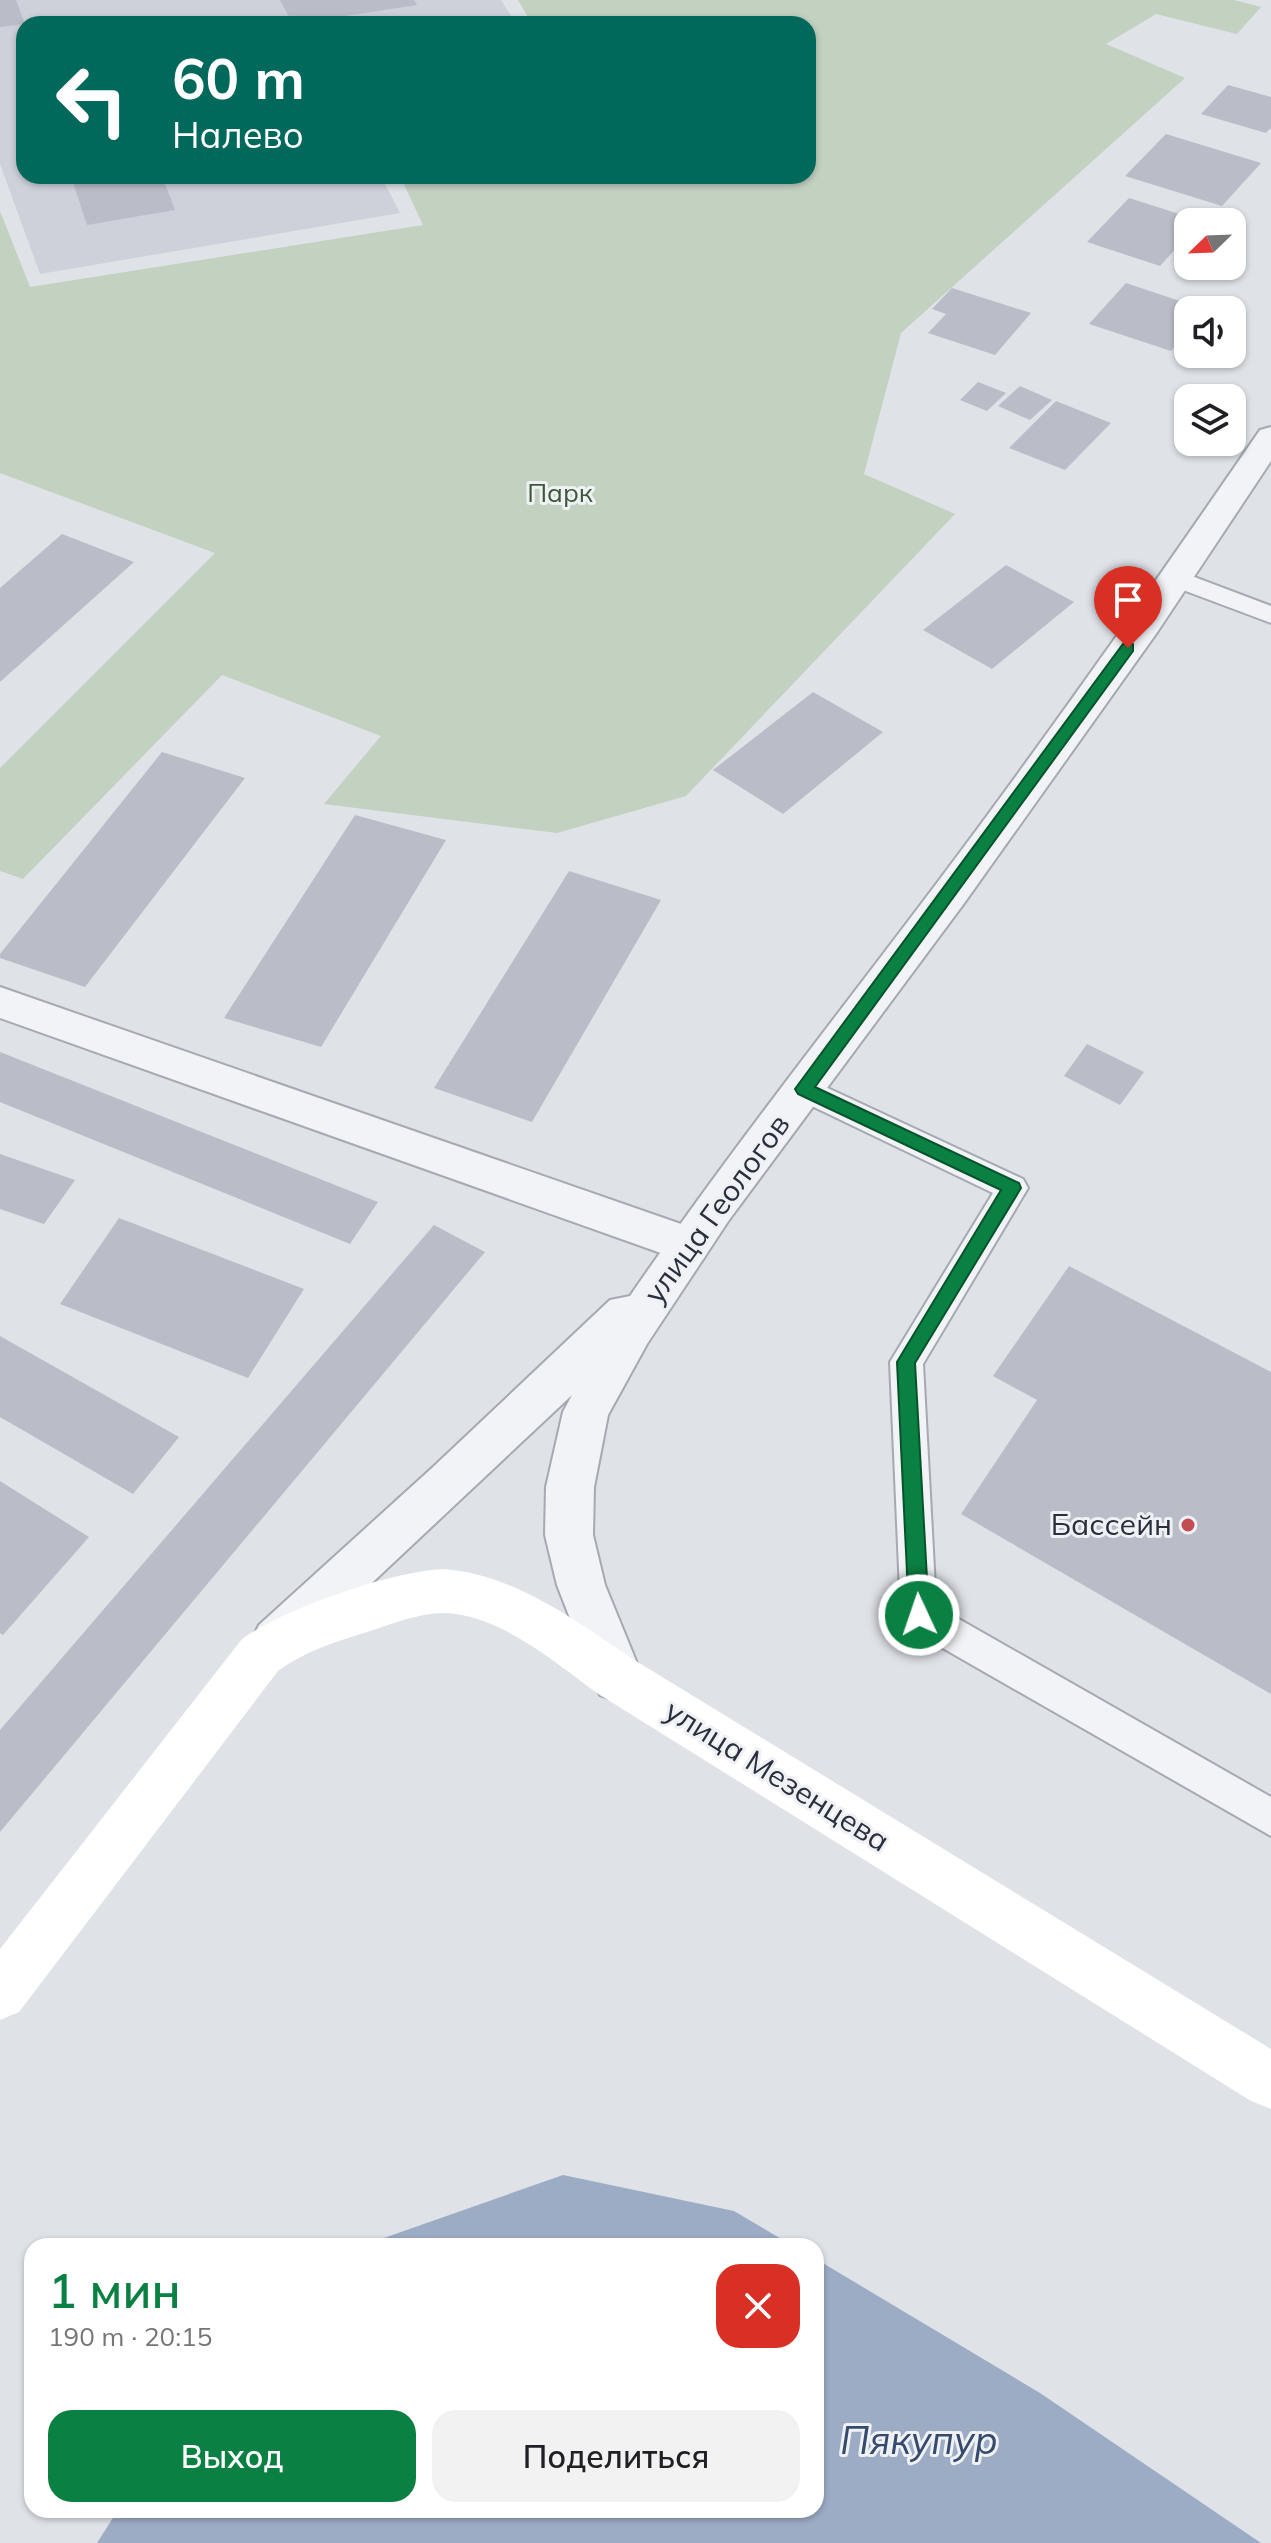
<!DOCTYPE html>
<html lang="ru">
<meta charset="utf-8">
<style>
body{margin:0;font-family:Mulish,sans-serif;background:#f2f2f2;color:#202124;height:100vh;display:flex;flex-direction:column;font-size:30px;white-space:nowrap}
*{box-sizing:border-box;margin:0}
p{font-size:26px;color:#757577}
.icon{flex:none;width:44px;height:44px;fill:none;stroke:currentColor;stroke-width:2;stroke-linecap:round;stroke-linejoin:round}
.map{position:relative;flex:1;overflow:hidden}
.sheet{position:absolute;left:24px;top:2238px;width:800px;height:280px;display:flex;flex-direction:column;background:#fff;border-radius:24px;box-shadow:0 2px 6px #0004}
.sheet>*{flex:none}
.top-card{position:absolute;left:16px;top:16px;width:800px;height:168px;border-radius:24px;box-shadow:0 2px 6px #0004;background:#00695c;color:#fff;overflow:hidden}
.needle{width:52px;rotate:247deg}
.controls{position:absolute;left:1174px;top:208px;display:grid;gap:16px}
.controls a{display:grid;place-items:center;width:72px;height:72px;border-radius:16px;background:#fff;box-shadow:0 2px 6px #0004;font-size:40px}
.pin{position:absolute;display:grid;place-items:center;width:68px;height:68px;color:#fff;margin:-82px -34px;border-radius:50% 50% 50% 0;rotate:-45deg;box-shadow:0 0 8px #0007}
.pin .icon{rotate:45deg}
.me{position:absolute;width:88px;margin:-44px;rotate:357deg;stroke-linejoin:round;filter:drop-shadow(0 0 6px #0008)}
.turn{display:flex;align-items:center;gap:28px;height:168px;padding:0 24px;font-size:36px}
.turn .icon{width:104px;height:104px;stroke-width:2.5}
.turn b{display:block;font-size:56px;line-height:68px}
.round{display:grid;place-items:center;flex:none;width:84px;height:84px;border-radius:24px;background:#f2f2f2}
.summary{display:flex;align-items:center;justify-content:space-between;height:136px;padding:0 24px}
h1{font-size:48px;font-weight:600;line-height:60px;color:#0b8043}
.button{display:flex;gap:16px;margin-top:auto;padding:16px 24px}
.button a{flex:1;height:92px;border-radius:24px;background:#0b8043;color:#fff;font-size:32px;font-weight:600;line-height:92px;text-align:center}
.button a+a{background:#f2f2f2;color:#202124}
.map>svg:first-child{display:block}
</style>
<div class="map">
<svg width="1271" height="2543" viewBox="0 0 1271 2543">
<rect width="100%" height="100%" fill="#dfe2e7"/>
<polygon fill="#ced1d9" points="0,0 501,0 516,24 24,24 24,176 381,176 400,213 40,274 0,164"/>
<polygon fill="#c3d1c1" points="518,0 1234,0 1261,7 1237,34 1156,14 1106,44 1185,78 901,333 864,474 955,514 686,796 557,833 324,804 381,736 222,675 23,879 0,871 0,768 215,553 0,473 0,211 30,287 423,225 400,176 808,176 808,24 532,24"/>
<g fill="#9dacc5">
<polygon points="563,2175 734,2211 793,2246 361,2246"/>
<polygon points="816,2259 1040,2393 1261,2543 97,2543 118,2510 816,2510"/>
</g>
<g fill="#babdc7">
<polygon points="0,0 16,0 25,24 0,27"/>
<polygon points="280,0 414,0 417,5 293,24"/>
<polygon points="1228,85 1271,97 1271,128 1266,133 1201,114"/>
<polygon points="1166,134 1261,163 1222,206 1125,176"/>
<polygon points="71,176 162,176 175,210 87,225"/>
<polygon points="1129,198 1201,221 1201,222 1188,222 1188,235 1160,266 1087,242"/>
<polygon points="1126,283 1204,309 1204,310 1188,310 1188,332 1171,351 1089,324"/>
<polygon points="952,288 1031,313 995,355 928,333 946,314 932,309"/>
<polygon points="978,382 1006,393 987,411 960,400"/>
<polygon points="1020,386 1052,400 1030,420 998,406"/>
<polygon points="1056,401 1111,423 1065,470 1009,448"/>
<polygon points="62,534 134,562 0,682 0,588"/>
<polygon points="1006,565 1074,602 992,669 923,630"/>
<polygon points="813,692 883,732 783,814 713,770"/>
<polygon points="162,752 245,778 85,987 0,958 0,954"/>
<polygon points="355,815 446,840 321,1047 224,1018"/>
<polygon points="569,871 661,900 532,1122 434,1088"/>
<polygon points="1087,1044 1144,1072 1120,1105 1064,1076"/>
<polygon points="0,1052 378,1202 350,1244 0,1102"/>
<polygon points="0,1154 75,1180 44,1224 0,1209"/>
<polygon points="119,1218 304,1289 248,1378 60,1304"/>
<polygon points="434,1225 485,1252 0,1832 0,1730"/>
<polygon points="1069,1266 1271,1372 1271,1694 961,1514 1037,1400 993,1376"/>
<polygon points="0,1336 179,1437 133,1494 0,1417"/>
<polygon points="0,1481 89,1537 3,1635 0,1633"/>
</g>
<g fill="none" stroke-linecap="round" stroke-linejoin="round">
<g stroke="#a5a9b1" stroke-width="4">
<g id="service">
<polygon points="1176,570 1271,606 1271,623 1167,584 1164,578 1167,572"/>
<polygon points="804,1077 1023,1179 1028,1188 923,1364 936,1606 1271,1797 1271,1836 906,1627 901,1615 890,1362 993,1193 793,1097 789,1089 793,1081"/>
</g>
</g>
<g stroke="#a5a9b1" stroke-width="4">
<polygon id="minor" points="0,987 704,1232 711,1245 704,1258 689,1263 0,1018"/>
</g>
<g stroke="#a5a9b1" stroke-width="4">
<path id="tertiary" d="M1271 427V461L1158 631 965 902 729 1220 647 1344 608 1415 594 1487 593 1535 605 1585 643 1678 636 1695 618 1701 600 1695 557 1585 545 1535 546 1487 563 1412 572 1395 293 1657 276 1664 259 1657 251 1641 259 1625 432 1468 610 1300 630 1296C727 1154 834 1020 937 883 1048 735 1155 583 1260 430Z"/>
</g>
<use href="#service" fill="#f2f3f6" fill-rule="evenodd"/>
<use href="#minor" fill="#f2f3f6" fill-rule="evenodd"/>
<use href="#tertiary" fill="#f2f3f6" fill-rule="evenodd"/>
<path fill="#fff" fill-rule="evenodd" d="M444 1569C517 1575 577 1622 636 1661L1271 2049V2109L1251 2101 600 1695C555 1663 502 1615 444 1613 418 1613 392 1624 367 1632 335 1642 305 1651 278 1671L19 2012 0 2020V1949L242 1639C286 1608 391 1571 444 1569Z"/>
</g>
<polygon fill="#0b8043" stroke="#07532c" stroke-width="2" points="1128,643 1133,644 1133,651 815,1087 1019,1183 1021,1188 915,1363 929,1615 926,1621 919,1624 912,1621 909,1615 897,1362 1001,1190 798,1094 795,1089 1123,644"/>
<circle fill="#c44d53" stroke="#eff1f5" stroke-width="3" cx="1188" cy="1525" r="8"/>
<g text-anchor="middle" stroke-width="6" stroke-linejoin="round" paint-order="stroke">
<g font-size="26" fill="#3b5838" stroke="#eff1f5">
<text x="560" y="502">Парк</text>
</g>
<g font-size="30" fill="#292f3d" stroke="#eff1f5">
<text transform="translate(717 1209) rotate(-54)" y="10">улица Геологов</text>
<text transform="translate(777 1776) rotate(32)" y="10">улица Мезенцева</text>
</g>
<g font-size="30" fill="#292f3d" stroke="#eff1f5" text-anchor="end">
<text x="1172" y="1535">Бассейн</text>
</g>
<g font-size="38" font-style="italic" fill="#364a6e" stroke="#eff1f5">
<text x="919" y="2454">Пякупур</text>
</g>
</g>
</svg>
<div class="controls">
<a><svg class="needle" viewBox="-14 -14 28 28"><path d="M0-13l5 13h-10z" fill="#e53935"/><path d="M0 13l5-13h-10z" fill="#757577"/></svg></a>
<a><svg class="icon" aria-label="sound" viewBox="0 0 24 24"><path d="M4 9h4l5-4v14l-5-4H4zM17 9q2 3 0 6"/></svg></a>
<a><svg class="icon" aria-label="layers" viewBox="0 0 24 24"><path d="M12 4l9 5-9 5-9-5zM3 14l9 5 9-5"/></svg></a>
</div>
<div class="pin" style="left:1128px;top:648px;background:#d93025"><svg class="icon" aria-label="arrive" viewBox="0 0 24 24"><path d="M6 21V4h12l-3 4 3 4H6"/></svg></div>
<svg class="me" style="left:919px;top:1615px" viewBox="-20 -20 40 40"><circle r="17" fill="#0b8043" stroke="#fff" stroke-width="3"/><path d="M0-11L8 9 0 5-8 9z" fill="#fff"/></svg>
<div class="top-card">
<div class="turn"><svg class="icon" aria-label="left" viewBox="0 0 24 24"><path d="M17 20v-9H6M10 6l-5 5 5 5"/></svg><div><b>60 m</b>Налево</div></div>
</div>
<section class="sheet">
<div class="summary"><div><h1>1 мин</h1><p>190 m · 20:15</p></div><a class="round" style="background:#d93025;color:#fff"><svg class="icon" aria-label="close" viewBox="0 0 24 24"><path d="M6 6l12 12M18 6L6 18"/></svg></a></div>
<div class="button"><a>Выход</a><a>Поделиться</a></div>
</section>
</div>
